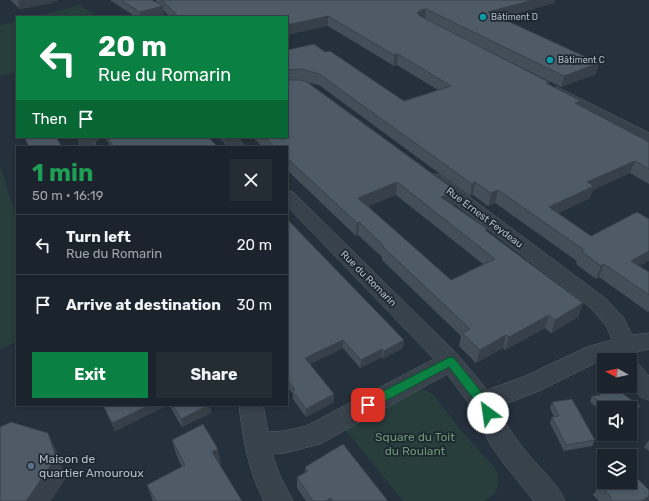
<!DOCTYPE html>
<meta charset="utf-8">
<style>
body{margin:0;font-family:Rubik,sans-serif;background:#242c34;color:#f1f3f6;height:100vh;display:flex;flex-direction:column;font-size:15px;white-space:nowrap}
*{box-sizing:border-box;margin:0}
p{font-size:13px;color:#a0a4a9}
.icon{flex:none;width:22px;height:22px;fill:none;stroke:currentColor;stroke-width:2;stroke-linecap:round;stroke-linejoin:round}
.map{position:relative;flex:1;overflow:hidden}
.details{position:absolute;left:16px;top:146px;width:272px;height:260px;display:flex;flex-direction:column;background:#1b242c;border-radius:0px;box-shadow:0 2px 6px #0003,0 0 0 1px #394148}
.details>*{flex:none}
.hud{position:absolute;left:16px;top:16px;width:272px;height:122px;border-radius:0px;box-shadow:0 2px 6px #0003,0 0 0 1px #394148;background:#0b8043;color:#fff;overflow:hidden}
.needle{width:26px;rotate:278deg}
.tools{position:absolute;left:597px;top:353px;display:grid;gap:8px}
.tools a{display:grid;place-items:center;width:40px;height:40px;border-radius:0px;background:#1b242c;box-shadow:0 2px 6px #0003,0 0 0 1px #394148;font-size:20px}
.pin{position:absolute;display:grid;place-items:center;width:34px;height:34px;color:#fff;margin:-17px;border-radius:8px;box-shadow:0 2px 6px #0006}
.me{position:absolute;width:44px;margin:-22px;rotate:329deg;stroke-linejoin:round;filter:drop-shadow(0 0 3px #0008)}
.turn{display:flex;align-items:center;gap:14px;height:84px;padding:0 16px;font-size:18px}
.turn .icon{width:52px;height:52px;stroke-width:2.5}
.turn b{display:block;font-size:28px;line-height:34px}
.then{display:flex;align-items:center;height:38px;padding:0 16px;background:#0003;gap:8px;font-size:15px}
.round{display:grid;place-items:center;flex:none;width:42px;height:42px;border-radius:0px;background:#242c34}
.summary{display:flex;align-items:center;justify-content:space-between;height:68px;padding:0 16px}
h1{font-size:24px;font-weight:700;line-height:30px;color:#1e9e55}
.cta{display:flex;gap:8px;margin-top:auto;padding:8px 16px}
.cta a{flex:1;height:46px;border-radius:0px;background:#0b8043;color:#fff;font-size:16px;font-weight:700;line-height:46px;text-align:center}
.cta a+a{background:#242c34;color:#f1f3f6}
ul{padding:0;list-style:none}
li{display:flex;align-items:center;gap:12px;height:60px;padding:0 16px;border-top:1px solid #394148}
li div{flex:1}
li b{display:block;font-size:15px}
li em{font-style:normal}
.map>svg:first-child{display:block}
</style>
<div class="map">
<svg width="649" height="501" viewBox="0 0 649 501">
<rect width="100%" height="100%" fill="#24303b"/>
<g fill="#273e3d">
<polygon points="80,5 97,17 34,17"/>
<polygon points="17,21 17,72 0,76 0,25"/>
<polygon points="0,165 17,220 17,342 0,349"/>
<polygon points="423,389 433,394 460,429 496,469 499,480 496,492 485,501 403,501 344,428 415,390"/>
</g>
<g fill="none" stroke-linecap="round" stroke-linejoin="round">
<g stroke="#566069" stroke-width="1">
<g id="street">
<polygon points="557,87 649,133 649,144 644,142 552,94 550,91 552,88"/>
<polygon points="81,137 101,137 95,142 96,147 80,147 79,140"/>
<polygon points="220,137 237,137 246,147 229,147"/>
<path d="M434 174 440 175 605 298 623 317 632 335 649 333V349L636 352 638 360 637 362 649 376V400L641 397 629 386 630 360H616L615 356 601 360 539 391 497 407C505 422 513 436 524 449 537 466 556 481 565 501H534L505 465 490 444 473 409 447 374 320 444 285 453 272 454 280 476 293 501H264C248 471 243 438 239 405H263L268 432 285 431 306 426 434 359 287 206V191L293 192 458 355 487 390 523 377 587 347 612 340 607 327 591 308 428 183 426 179 428 175Z"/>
</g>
</g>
<use href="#street" fill="#38424b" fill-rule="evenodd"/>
</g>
<g fill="#434e59" fill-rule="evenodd">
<polygon points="10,0 59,0 52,2 53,3 20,9"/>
<path d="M110 0H152L156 2V0H555L554 3 501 18 596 74 561 87 478 46 549 82V84L579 105 649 142V184L630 173 593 190 590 198 558 213 591 236 649 272V311L648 312 599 277 596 279 576 264 577 261 495 203 488 206 473 195 470 196 319 85 302 81 454 203 452 204 487 229 486 231 583 303 578 317 551 333 545 328 505 350 503 348 476 363 459 346 461 336 382 260V257L358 235 356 236 287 170V147H263L252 137H287V50L325 52 404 101 438 90 397 65 394 66 328 26 287 17H170L163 10 164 15 155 17H136ZM396 195 483 264 451 280 368 206Z"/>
<polygon points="105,137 208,137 218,147 111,147"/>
<polygon points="287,219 404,340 403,348 383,359 382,357 360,368 343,348 310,364 334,394 334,402 306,417 293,399 293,394 287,387"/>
<polygon points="610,386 612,386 640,406 637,412 630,418 630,408 604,408 604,414 590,402 592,396 600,395"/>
<polygon points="552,402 595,440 592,446 564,451 550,423 552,417 554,417 550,408"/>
<polygon points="103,405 168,405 115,431 106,412"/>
<polygon points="169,405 210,405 211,413 182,427"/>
<polygon points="172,440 221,463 219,464 242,501 153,501 147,485 182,467 176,454"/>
<polygon points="649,440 649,451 644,447"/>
<polygon points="305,467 388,501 306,501 297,488 297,477 305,472"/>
<polygon points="604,475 604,482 649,499 648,501 599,501 593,495 597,489 596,488 602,477"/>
</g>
<g fill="#374048">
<polygon points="23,0 59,0 52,2 53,3 20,9 18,1"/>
<polygon points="533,0 555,0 554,3 486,22 488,12"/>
<polygon points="163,6 164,15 155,17 140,17 140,12"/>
<polygon points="426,9 425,19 420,20 417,13 421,10"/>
<polygon points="328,16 328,26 287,35 287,25"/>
<polygon points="398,54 397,65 394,66 394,55"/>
<polygon points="599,63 596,74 561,87 564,76"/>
<polygon points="581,101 577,112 575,103"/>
<polygon points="635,161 630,173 593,190 590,198 545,220 549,207 587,182"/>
<polygon points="397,182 396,195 357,211 358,198"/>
<polygon points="475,182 473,195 470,196 472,184"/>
<polygon points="498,190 495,203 488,206 491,193"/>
<polygon points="456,191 454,203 440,210 441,197"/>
<polygon points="359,222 358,235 356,236 357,223"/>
<polygon points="649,251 649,261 626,274 631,261"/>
<polygon points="604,264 599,277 596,279 601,266"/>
<polygon points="583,303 578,317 551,333 555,320"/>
<polygon points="549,315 545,328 505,350 509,337"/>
<polygon points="506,335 503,348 476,363 480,350"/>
<polygon points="343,340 343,348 305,366 305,358"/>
<polygon points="404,340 403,348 383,359 384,351"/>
<polygon points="382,349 382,357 360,368 361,360"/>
<polygon points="334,394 334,402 306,417 306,409"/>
<polygon points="150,405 168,405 115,431 112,423"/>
<polygon points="210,405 211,413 182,427 181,419"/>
<polygon points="640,406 637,412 630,418 630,415"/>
<polygon points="48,433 58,454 66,478 51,501 25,501"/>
<polygon points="218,449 221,463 215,466 212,452"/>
<polygon points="649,496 649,499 648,501 642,501"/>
<polygon points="331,498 331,501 326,501"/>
</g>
<g fill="#4e5b67" stroke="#374048" fill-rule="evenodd">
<polygon points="121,0 152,0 163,6 140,12"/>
<polygon points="162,0 533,0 488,12 599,63 564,76 426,9 421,10 417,13 420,16 549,82 546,83 581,101 575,103 649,142 649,169 635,161 587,182 594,186 549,207 591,236 637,212 649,219 649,251 631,261 649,272 649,295 604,264 601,266 581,251 584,250 498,190 491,193 475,182 472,184 319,74 302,69 287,70 287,50 314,44 325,52 330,51 404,101 451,86 398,54 394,55 328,16 287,25 287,17 179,17"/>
<path d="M287 80H301L307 82 456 191 441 197 487 229 485 230 583 303 555 320 549 315 509 337 506 335 480 350 462 333 470 329 383 247 384 246 359 222 357 223 287 158V147H275L264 137H287ZM397 182 495 259 451 280 406 240 358 198Z"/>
<polygon points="24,137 56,137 62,147 29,147"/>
<polygon points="107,137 208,137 218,147 114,147"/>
<polygon points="287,219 404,340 384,351 382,349 361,360 343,340 305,358 334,394 306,409 293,392 295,390 287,379"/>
<polygon points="610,386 612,386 640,406 630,415 630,408 608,408 592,396 600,395"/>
<polygon points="572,399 595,440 566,445 552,417 559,416 552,402"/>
<polygon points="103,405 150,405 112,423"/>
<polygon points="172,405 209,405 181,419"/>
<polygon points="11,422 48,433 56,457 27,500 25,501 0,501 0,427"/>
<polygon points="203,424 218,449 212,452 242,501 156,501 147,485 185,465 172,440"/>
<polygon points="343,444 388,501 333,501 331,498 326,501 313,501 297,477 308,471 305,467"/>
<polygon points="630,471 649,490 649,496 642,501 613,501 610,498 611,497 599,484 604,481 604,482 630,482"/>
</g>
<polygon fill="#0b8043" stroke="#07532c" points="450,357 454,358 486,398 494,413 492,416 488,418 484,416 478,405 449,367 372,408 368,410 364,408 362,405 364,401"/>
<g fill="#0f9aa8" stroke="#1d2730" stroke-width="1.5">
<circle cx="483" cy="17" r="4"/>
<circle cx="550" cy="60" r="4"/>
</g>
<circle fill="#5c6f8a" stroke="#1d2730" stroke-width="1.5" cx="31" cy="466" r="4"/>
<g text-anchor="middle" stroke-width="3.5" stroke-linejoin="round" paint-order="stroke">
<g font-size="9" fill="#b4bdc7" stroke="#1d2730" text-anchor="start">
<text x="491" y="20">Bâtiment D</text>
<text x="558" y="63">Bâtiment C</text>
</g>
<g font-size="10" fill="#b4bdc7" stroke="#1d2730">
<text transform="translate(485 217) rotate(37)" y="4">Rue Ernest Feydeau</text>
<text transform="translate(369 278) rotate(45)" y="4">Rue du Romarin</text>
</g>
<g font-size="12" fill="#6c9672" stroke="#1d2730">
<text x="415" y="441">Square du Toit<tspan x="415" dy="14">du Roulant</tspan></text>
</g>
<g font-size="12" fill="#b4bdc7" stroke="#1d2730" text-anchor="start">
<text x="39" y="463">Maison de<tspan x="39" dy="14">quartier Amouroux</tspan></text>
</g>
</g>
</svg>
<div class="tools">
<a><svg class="needle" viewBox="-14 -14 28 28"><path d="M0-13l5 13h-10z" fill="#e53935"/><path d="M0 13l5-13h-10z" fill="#a0a4a9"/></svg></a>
<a><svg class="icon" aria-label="sound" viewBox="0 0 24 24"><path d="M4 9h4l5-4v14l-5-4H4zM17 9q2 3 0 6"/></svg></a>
<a><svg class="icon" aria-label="layers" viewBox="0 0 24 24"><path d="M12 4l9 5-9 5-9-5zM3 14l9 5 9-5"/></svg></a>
</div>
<div class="pin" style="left:368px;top:405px;background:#d93025"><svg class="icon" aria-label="arrive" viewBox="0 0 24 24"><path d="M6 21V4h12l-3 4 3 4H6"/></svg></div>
<svg class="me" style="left:488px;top:413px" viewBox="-20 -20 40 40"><circle r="19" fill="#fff"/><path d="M0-13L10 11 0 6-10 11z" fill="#0b8043"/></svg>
<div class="hud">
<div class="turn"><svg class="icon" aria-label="left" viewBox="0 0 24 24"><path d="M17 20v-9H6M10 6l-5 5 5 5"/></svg><div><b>20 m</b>Rue du Romarin</div></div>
<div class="then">Then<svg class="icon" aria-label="arrive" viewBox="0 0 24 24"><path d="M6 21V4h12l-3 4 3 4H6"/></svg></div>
</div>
<section class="details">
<div class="summary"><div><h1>1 min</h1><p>50 m · 16:19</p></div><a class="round"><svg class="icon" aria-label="close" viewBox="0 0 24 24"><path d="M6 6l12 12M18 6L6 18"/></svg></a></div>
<ul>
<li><svg class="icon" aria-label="left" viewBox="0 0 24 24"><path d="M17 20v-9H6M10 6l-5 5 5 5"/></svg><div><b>Turn left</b><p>Rue du Romarin</p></div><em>20 m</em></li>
<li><svg class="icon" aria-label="arrive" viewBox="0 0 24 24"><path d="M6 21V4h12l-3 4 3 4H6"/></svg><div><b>Arrive at destination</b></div><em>30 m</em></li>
</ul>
<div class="cta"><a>Exit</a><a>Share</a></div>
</section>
</div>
